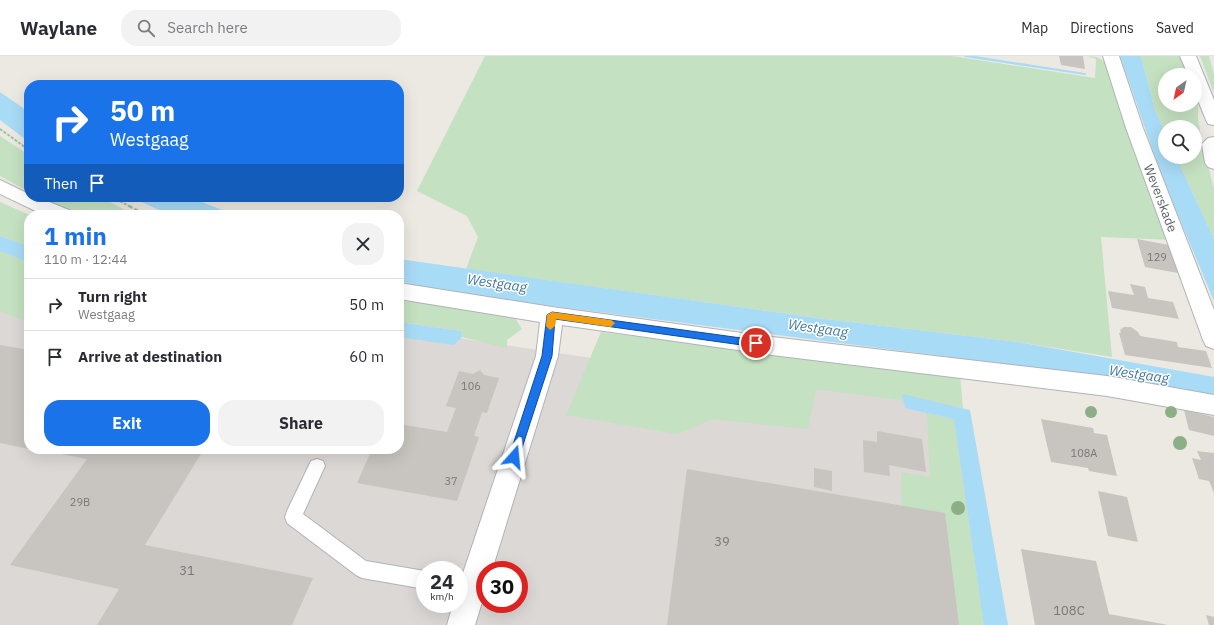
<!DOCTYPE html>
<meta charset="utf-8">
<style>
body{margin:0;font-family:"IBM Plex Sans",sans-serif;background:#f2f2f3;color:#2b2b33;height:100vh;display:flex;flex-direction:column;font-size:15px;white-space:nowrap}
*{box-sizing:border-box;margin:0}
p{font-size:13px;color:#7c7c81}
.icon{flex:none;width:22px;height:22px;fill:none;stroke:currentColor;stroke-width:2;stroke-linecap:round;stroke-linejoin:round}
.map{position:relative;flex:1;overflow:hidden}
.drawer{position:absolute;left:24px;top:154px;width:380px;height:244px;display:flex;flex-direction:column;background:#fff;border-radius:16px;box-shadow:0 4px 16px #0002}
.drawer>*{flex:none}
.hud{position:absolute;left:24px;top:24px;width:380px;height:122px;border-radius:16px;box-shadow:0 4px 16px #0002;background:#1a73e8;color:#fff;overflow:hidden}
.needle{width:26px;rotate:213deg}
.tools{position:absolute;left:1158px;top:12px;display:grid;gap:8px}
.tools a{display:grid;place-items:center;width:44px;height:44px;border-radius:50%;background:#fff;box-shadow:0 4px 16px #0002;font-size:20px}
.speed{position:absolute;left:416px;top:505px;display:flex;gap:8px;font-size:20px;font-weight:700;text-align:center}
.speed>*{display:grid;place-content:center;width:52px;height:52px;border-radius:50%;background:#fff;box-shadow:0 4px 16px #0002;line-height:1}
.speed small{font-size:10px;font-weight:400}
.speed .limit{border:6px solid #d22;background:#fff;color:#111}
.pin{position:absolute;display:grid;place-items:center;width:34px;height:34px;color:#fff;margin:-17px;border:2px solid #fff;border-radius:50%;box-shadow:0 1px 4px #0007}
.me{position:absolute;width:44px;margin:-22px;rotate:18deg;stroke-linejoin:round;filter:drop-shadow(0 0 3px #0008)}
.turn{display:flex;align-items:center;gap:14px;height:84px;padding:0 20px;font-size:18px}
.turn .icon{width:52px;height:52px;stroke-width:2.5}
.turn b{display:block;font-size:28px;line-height:34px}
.then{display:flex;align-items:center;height:38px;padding:0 20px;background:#0003;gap:8px;font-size:15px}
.round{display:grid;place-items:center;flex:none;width:42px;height:42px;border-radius:16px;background:#f2f2f3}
.overview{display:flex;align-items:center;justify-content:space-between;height:68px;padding:0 20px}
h1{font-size:24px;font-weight:700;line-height:30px;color:#1a73e8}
.primary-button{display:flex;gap:8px;margin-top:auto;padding:8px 20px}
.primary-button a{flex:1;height:46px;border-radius:16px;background:#1a73e8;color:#fff;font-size:16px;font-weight:700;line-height:46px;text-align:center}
.primary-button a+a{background:#f2f2f3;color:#2b2b33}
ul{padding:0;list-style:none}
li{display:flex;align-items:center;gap:12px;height:52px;padding:0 20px;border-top:1px solid #e1e1e2}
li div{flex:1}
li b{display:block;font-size:15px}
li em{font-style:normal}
header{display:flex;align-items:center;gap:24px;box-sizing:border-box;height:56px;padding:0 20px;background:#fff;border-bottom:1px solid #e1e1e2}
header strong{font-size:19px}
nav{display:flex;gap:22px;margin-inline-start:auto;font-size:14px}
.search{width:280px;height:36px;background:#f2f2f3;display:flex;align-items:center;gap:10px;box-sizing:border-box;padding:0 14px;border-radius:16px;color:#7c7c81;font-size:15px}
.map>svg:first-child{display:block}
</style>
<header>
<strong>Waylane</strong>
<div class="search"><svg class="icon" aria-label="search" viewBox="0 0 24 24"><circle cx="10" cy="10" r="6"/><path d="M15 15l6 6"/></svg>Search here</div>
<nav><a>Map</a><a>Directions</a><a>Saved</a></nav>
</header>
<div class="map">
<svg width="1214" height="569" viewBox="0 0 1214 569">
<rect width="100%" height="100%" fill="#ece9e3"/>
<path fill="#dbd8d5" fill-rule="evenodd" d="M0 185 29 195V393H399V273L598 303 958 350 998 569H0ZM425 514H459V548H425ZM485 514H519V548H485Z"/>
<g fill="#c4e1c1">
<polygon points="485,0 952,0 1095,22 1096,3 1087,0 1097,1 1107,7 1173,184 1101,181 1112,301 1018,286 817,262 466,213 478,181 467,160 417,135"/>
<polygon points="1141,0 1181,0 1188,19 1165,19 1165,49 1195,49 1195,37 1198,44 1198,62 1202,86 1214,133 1214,183 1176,101 1195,101 1195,71 1165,71 1165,77 1155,54"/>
<polygon points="1200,0 1209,0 1214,18 1214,37"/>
<polygon points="0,80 29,99 29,136 0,120"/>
<polygon points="38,141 101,141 134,159 78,159"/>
<polygon points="0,146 30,159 29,159 29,190 0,180"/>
<polygon points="0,195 29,206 29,266 0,255"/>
<polygon points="399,243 515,262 522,273 507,284 507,292 462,281 461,275 399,266"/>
<polygon points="601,276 815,303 960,319 963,352 816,333 808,373 712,363 677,378 566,359"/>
<polygon points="927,357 954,363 984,569 959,569 945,457 902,450 901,416 930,421"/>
</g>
<g fill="#a8dbf6">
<polygon points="1120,0 1141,0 1155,54 1165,77 1165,101 1176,101 1214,183 1214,245 1162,121"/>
<polygon points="0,36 29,56 29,86 0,64"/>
<polygon points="131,141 189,141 235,159 170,159"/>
<polygon points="0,180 29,190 29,206 0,195"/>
<polygon points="399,203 817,262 1018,286 1214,321 1214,341 1106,321 417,233 415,229 399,225"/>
<polygon points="399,266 461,275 462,281 454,289 399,281"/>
<polygon points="902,338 970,354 1008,569 984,569 954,363 905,352"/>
</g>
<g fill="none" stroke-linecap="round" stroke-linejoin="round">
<polygon fill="#a8dbf6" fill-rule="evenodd" points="963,0 975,0 1085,17 1087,18 1085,19 965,1"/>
</g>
<g fill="#c8c4bf">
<polygon points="1059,0 1083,0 1085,13 1061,9"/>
<polygon points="1137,183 1169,189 1178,217 1145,211"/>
<polygon points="1130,228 1145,231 1148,242 1173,246 1179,263 1112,252 1108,235 1134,239"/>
<polygon points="1124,271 1131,271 1138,276 1140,280 1177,286 1178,291 1206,295 1212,312 1125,299 1119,277 1121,277 1120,274"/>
<polygon points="0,289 29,294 29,393 0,387"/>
<polygon points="480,314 484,319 499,322 487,357 482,356 474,380 479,381 457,445 357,427 372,393 399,393 399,368 447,376 456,352 446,350 459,315 473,318"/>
<polygon points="1184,354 1214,361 1214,380 1189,374"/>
<polygon points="1041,363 1093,372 1094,377 1107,379 1117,420 1089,415 1088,412 1051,406"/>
<polygon points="877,375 922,383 926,416 889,409 890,420 864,416 863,384 877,386"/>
<polygon points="35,393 204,393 145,489 313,522 292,569 97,569 119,533 10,509 87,403"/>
<polygon points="1197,395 1214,397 1214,437 1209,425 1199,423 1192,402 1201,404"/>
<polygon points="814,412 832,415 832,435 814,431"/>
<polygon points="687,413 945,457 959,569 667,569"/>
<polygon points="1098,435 1127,441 1138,486 1108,480"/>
<polygon points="1021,493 1096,505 1109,558 1168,569 1035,569"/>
<polygon points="1206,559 1214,561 1214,569 1209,569"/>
</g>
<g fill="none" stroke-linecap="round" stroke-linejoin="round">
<g stroke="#b0b3b7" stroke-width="2">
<polygon id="service" points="317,403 323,405 325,410 303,458 366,505 425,515 425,533 362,522 356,519 287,467 285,461 287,455 311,405"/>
</g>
<g stroke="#b0b3b7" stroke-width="2">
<g id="minor">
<polygon points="1103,0 1119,0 1143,72 1214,254 1214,293 1206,290 1203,284 1126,72"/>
<polygon points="1214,81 1214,113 1208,111 1205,107 1202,88 1208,82"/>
<polygon points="0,124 29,138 29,141 37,141 69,154 71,159 44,159 0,138"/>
<polygon points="399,227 552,251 772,281 1107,320 1214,339 1214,359 1107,340 772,299 562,269 558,300 492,514 485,514 485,536 475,569 447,569 453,548 459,548 459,529 536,300 540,266 399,243"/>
</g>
</g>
<g stroke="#afb3b7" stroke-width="2">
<polygon id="secondary" points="1180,0 1196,0 1214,44 1214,69 1208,68 1206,64 1195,37 1195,19 1188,19"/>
</g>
<g stroke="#9cc2a2" stroke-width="2" stroke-dasharray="3 1.5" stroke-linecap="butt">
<polyline points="0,73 29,94"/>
<polyline points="112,141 131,151"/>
</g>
<polyline stroke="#9cc2a2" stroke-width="2.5" stroke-dasharray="4 2" stroke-linecap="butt" points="129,150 146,159"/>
<use href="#service" fill="#fff" fill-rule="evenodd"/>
<use href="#minor" fill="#fff" fill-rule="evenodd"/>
<use href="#secondary" fill="#fff" fill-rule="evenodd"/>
</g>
<g fill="#8daf88">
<circle cx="1091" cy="356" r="6"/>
<circle cx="1171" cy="356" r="6"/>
<circle cx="1180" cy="387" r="7"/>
<circle cx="958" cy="452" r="7"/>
</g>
<polygon fill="#1a73e8" stroke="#114b97" points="552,256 756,284 761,287 756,291 555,263 552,300 519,401 518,405 514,406 510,405 509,401 542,300 547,259"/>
<polygon fill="#f59e0b" points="552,256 611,264 615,267 611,271 556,263 555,270 550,274 546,270 547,259"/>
<g text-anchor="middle" stroke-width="3" stroke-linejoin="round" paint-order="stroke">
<g font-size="11" fill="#767879">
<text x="1157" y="205">129</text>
<text x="471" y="334">106</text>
<text x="1084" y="401">108A</text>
<text x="451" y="429">37</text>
<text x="80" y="450">29B</text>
</g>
<g font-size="13" fill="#5b5f62" stroke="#fff">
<text transform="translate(1161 142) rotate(69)" y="5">Weverskade</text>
</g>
<g font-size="13" fill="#767879">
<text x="722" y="490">39</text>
<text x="187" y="519">31</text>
<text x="1069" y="559">108C</text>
</g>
<g font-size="14" font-style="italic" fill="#45789e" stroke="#fff">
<text transform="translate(497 227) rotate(8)" y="5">Westgaag</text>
<text transform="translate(818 272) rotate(8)" y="5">Westgaag</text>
<text transform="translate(1139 318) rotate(8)" y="5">Westgaag</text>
</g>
</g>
</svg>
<div class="tools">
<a><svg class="needle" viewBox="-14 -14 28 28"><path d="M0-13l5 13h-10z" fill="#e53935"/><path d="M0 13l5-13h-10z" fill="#7c7c81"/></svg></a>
<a><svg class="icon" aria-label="search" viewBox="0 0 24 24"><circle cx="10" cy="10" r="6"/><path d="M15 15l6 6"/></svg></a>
</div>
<div class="speed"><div>24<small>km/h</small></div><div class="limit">30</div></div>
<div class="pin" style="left:756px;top:287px;background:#d93025"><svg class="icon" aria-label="arrive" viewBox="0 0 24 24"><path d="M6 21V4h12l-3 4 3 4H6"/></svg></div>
<svg class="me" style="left:514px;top:401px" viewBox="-20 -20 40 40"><path d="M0-17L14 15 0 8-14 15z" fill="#1a73e8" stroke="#fff" stroke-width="4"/></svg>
<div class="hud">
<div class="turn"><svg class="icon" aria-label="right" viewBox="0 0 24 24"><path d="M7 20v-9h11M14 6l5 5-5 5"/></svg><div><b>50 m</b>Westgaag</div></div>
<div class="then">Then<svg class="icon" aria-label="arrive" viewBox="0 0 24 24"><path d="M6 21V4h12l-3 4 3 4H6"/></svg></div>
</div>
<section class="drawer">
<div class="overview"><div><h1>1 min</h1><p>110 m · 12:44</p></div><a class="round"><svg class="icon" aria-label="close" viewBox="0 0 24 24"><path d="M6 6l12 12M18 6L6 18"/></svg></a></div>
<ul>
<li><svg class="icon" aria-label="right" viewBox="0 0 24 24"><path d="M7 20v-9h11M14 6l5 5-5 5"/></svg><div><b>Turn right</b><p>Westgaag</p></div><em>50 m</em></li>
<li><svg class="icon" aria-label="arrive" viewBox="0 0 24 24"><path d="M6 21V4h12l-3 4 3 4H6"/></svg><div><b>Arrive at destination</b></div><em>60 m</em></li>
</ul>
<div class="primary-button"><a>Exit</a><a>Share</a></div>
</section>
</div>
